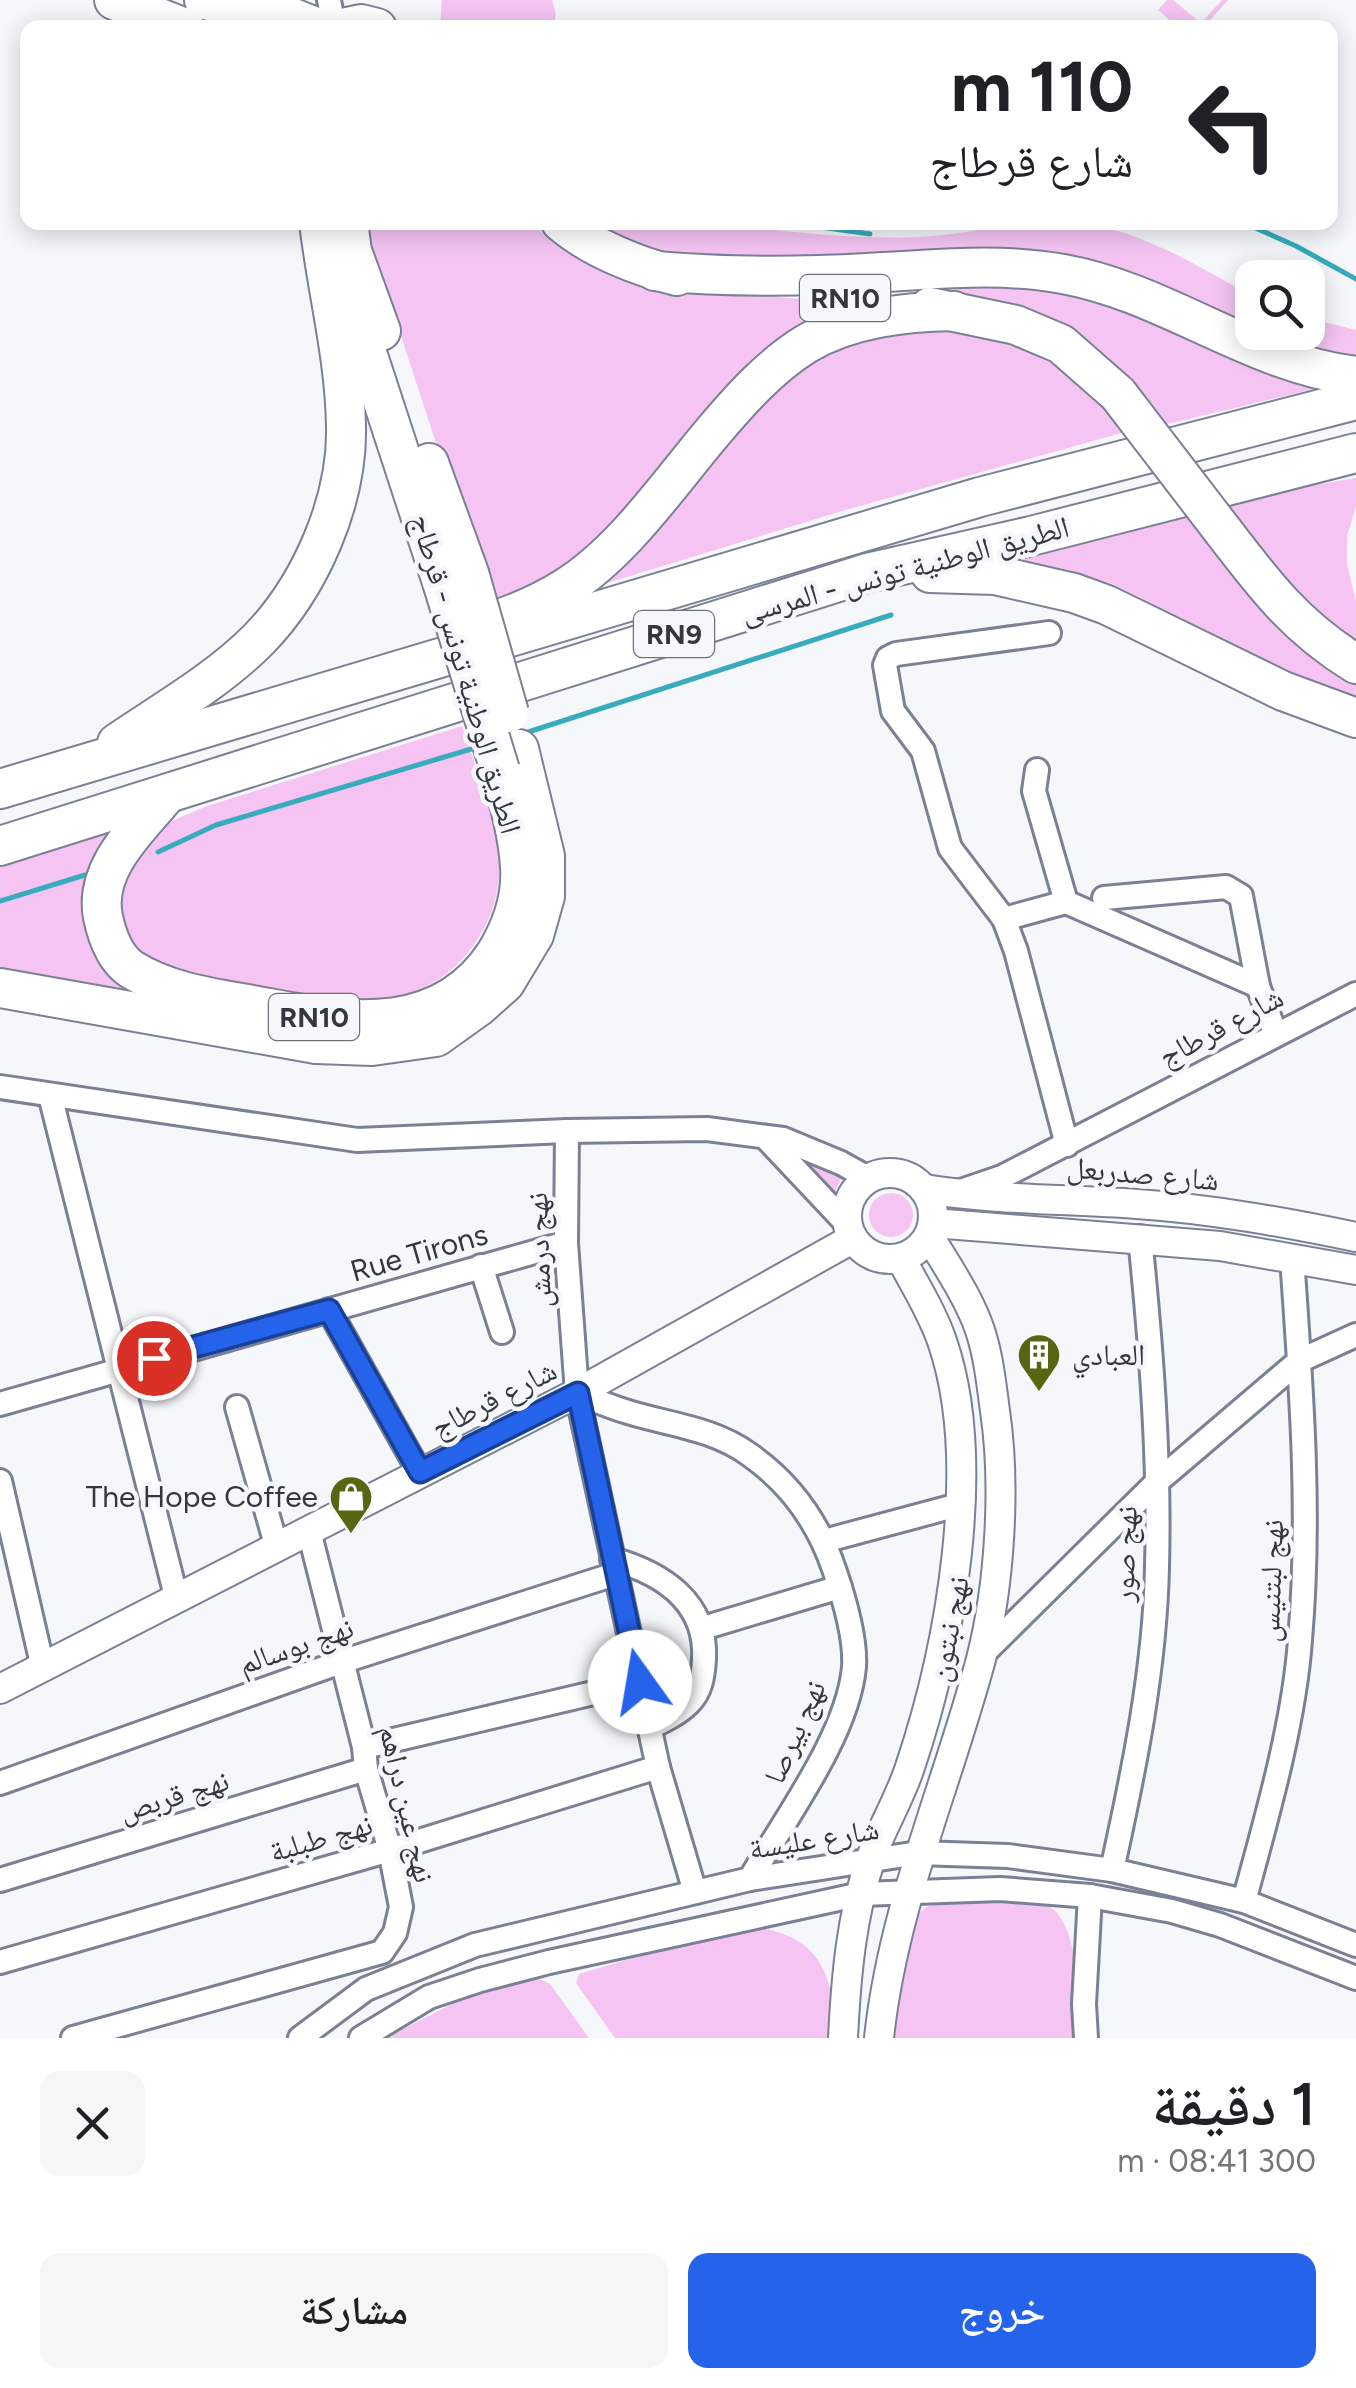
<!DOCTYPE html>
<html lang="ar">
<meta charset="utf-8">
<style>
body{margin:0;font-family:Figtree,"Noto Naskh Arabic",sans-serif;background:#f6f6f6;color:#202124;direction:rtl;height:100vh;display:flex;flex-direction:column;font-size:38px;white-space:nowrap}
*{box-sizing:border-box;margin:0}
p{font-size:32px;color:#757577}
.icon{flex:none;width:55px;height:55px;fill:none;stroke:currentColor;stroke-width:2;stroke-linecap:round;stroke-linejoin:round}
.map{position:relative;height:2038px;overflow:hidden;direction:ltr}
.details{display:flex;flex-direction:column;background:#fff;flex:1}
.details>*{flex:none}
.top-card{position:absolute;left:20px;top:20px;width:1318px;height:210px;border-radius:20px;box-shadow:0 5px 25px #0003;direction:rtl;background:#fff;color:#202124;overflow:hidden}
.fabs{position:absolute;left:1235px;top:260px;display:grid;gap:20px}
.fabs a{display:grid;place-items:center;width:90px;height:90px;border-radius:20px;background:#fff;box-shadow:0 5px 25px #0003;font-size:50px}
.pin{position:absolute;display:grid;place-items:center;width:85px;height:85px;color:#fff;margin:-42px;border:5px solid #fff;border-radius:50%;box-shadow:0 2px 10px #0007}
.me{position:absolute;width:110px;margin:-55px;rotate:347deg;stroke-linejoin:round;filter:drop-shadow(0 0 8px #0008)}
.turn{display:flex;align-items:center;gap:35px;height:210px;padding:0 40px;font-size:45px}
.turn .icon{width:130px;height:130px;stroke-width:2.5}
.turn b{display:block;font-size:70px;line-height:85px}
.round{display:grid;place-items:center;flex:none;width:105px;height:105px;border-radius:20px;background:#f6f6f6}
.overview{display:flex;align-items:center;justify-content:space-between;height:170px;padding:0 40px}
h1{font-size:60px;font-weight:600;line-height:75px}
.button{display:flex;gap:20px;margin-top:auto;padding:20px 40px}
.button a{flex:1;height:115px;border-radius:20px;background:#2563eb;color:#fff;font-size:40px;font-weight:600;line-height:115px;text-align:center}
.button a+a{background:#f6f6f6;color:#202124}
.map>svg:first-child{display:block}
</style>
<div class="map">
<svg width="1356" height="2038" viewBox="0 0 1356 2038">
<rect width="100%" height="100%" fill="#f6f7fb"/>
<g fill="#f5c4f3">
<polygon points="442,0 552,0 556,14 553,27 440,27"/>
<polygon points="1167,0 1173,0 1201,23 1222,0 1228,0 1204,27 1179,28 1158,10"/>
<path d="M713 222C781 231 849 240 918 237 979 234 1039 213 1100 226 1155 239 1203 269 1252 296V332H1308V318L1356 330V363H1336L1073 270 664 259 580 223Z"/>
<polygon points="364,223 531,223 543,233 579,251 710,291 837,302 841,306 798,330 584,556 491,611"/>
<path d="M1046 278 1323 387 1163 425 1052 320C985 289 914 288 842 284Z"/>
<path d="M908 325C933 326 963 324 987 331 1044 346 1090 387 1125 432L842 511 604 584 601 580 768 394 831 349Z"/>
<polygon points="1356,478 1356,507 1347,536 1347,565 1356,601 1356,699 1294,674 1113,584 1062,570 991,559 1219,501"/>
<path d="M462 726C476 769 495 812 499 857 501 885 494 913 479 937 433 1009 366 1004 290 994 258 989 226 982 194 975 182 973 167 972 157 966 125 949 123 931 113 899L155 828 207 806Z"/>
<polygon points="113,827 101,847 124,985 134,994 0,970 0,857"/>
<polygon points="789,1152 843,1174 832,1199"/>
<circle cx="891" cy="1215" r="22"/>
<path d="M954 1896C979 1898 1017 1896 1040 1902 1084 1915 1076 2002 1077 2038H889C894 2010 901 1932 918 1914 928 1904 941 1900 954 1896Z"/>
<path d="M753 1927C822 1935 834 1977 835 2038H615L576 1983 579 1974 703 1937Z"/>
<polygon points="534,1976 550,1984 589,2038 386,2038 454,2003"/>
</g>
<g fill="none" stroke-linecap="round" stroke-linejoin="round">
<g stroke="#38abbd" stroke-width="5">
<polyline points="785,222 870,234"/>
<polyline points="1242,222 1296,246 1356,279"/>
<polyline points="1008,225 1018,222"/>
<polyline points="522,734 891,615"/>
<polyline points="158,852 216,825 478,747"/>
<polyline points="0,901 85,875"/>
</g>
<g stroke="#7a8194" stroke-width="28">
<g id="minor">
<polyline points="329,0 334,28"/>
<polyline points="1049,633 896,654 888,658 885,665 893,711 923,751 950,848 1004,919 1016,951 1067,1145"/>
<polyline points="1037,770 1034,791 1066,902"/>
<polyline points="1104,898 1226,887 1241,896 1258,986 1276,1035"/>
<polyline points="1004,919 1066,902 1258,986"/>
<polyline points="0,1087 357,1140 567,1131 707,1129 783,1139 841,1163 868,1178"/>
<polyline points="50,1095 177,1600"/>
<polyline points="567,1131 566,1243 577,1393 658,1767 695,1892"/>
<polyline points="766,1138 846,1223"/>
<polyline points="961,1191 1002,1177 1356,994"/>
<polyline points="481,1266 502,1332"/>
<polyline points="329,1310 420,1473"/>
<path d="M577 1393C594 1400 611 1407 628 1412 670 1425 713 1428 750 1455 791 1484 818 1522 834 1569 844 1598 856 1637 854 1667 848 1735 784 1820 750 1879"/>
<polyline points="0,1404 566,1243"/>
<polyline points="237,1407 277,1548"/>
<polyline points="0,1481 43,1668"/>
<polyline points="824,1541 958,1505"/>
<path d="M612 1559C662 1573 707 1602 704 1659 703 1676 701 1691 689 1703 678 1714 663 1721 649 1728"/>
<polyline points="703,1628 840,1587"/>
<polyline points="982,1655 1157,1482 1299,1361 1356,1335"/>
<polyline points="364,1747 640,1682"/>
<polyline points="0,1783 341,1662 615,1574"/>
<path d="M1112 1870C1134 1770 1155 1668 1157 1567 1160 1457 1151 1347 1140 1237"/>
<polyline points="0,1880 366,1769"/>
<path d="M1244 1901C1266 1820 1294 1724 1300 1640 1311 1513 1301 1384 1292 1258"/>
<polyline points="0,1962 390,1850 658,1767"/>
<polyline points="73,2038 382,1952 395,1933 401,1907 390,1850 366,1769 364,1747 309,1531"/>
<polyline points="300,2038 366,1989 475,1945 750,1879 918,1853 1008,1856 1112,1870 1244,1901 1356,1945"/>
<polyline points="361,2038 429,1997 480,1980 549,1962 861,1894 1000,1889 1090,1896 1172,1911 1220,1925 1356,1978"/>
<polyline points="1086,2038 1084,2004 1090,1896"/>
</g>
</g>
<g stroke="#7a8194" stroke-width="32">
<g id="tertiary">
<circle cx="890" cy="1216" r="43"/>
<path d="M924 1189C995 1200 1066 1199 1137 1204 1211 1209 1283 1222 1356 1237"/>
<polyline points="933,1223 1220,1246 1356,1270"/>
<polyline points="0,1689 577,1393 852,1239"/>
<path d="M843 2038C846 1978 851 1916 871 1858 882 1827 900 1798 910 1767 950 1648 984 1462 942 1341 932 1312 915 1285 901 1259"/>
<path d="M879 2038C893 1906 947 1786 981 1659 1000 1585 1006 1485 995 1411 991 1381 988 1350 977 1322 965 1292 946 1264 929 1236"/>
</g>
</g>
<g stroke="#7a8194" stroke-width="42">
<g id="trunk">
<polyline points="114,0 185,28"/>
<polyline points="204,0 293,18 318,28"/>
<polyline points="342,28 361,24 377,28"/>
<polyline points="348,222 352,251 381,331"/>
<path d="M561 222C591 248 639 267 677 276"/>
<path d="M655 271C726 277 795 277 867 273 933 270 997 262 1063 274 1165 292 1252 364 1356 376"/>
<polyline points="352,307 442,582"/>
<polyline points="930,307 1016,325 1061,344 1118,394"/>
<polyline points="429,463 469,573"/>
<path d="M1223 531C1265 586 1296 627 1356 664"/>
<polyline points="930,573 995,575 1074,593 1107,605 1283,691 1356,718"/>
<path d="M488 623C515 614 541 603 565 588 622 553 669 484 712 433 739 401 770 366 806 344 850 318 904 312 954 311"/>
<path d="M117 743C164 711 217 681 258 640 310 587 348 501 346 426 345 357 327 291 319 222"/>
<polyline points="0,789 980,497 1356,400"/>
<path d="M167 794C139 828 93 868 103 917 107 936 115 958 131 969 172 995 223 999 269 1008 353 1024 443 1035 496 953 511 928 522 897 520 867 518 834 509 802 500 770"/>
<polyline points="0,846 867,573 1031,536 1356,453"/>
<polyline points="0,988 316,1044 372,1046 436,1037 478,1007 505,983 534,935 545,896 545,856 519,749"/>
</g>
</g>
<use href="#minor" stroke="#fff" stroke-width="22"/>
<use href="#tertiary" stroke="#fff" stroke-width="28"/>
<use href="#trunk" stroke="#fff" stroke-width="38"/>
<g stroke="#7a8194" stroke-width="42" stroke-linecap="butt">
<g id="trunk-bridge">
<polyline points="1118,394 1223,531"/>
<polyline points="469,573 509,713"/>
<polyline points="442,582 500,770"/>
</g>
</g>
<use href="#trunk-bridge" stroke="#fff" stroke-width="38"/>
</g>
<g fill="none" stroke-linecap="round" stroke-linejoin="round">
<g stroke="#184099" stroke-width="25">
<polyline id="route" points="154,1358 329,1310 420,1472 578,1393 640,1682"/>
</g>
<use href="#route" stroke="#2563eb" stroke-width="18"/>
</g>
<defs>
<g id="building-pin" transform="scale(2.25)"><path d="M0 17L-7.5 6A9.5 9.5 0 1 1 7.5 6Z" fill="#556711" stroke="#f6f7fb"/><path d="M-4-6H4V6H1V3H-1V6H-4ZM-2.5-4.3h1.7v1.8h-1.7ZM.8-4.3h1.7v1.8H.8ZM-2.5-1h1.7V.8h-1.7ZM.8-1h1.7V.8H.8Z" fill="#fff"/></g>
<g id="shop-pin" transform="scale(2.25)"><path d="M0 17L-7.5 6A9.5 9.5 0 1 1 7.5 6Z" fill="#556711" stroke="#f6f7fb"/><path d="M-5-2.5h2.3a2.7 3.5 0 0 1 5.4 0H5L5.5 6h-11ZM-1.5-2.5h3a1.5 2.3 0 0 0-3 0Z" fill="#fff"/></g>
</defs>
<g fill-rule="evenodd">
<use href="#building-pin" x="1039" y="1355"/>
<use href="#shop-pin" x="351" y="1497"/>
</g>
<g text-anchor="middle" stroke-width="9" stroke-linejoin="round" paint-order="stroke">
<g fill="#f6f7fb" stroke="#6e7177" stroke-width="2.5">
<rect x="800" y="275" width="90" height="46" rx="8"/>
<rect x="634" y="611" width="80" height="46" rx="8"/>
<rect x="269" y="994" width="90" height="46" rx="8"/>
</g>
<g font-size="28" font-weight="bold" fill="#34373f">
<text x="845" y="308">RN10</text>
<text x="674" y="644">RN9</text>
<text x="314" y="1027">RN10</text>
</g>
<g font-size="30" fill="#34373f" stroke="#f6f7fb">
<text transform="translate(905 570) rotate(-15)" y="10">الطريق الوطنية تونس - المرسى</text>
<text transform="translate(466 674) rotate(74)" y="10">الطريق الوطنية تونس - قرطاج</text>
<text transform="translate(1221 1027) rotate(-28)" y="10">شارع قرطاج</text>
<text transform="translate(1143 1174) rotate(5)" y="10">شارع صدربعل</text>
<text transform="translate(539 1250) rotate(-92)" y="10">نهج درمش</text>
<text transform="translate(419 1253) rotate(-16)" y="10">Rue Tirons</text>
<text transform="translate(494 1399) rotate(-27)" y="10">شارع قرطاج</text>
<text transform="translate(1125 1554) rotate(-88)" y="10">نهج صور</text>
<text transform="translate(1271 1581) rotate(-88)" y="10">نهج لبتنيس</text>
<text transform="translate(949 1629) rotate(-79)" y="10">نهج نبتون</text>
<text transform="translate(296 1646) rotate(-19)" y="10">نهج بوسالم</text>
<text transform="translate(795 1732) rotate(-66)" y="10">نهج بيرصا</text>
<text transform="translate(174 1796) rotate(-17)" y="10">نهج قربص</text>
<text transform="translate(407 1804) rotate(77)" y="10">نهج عين دراهم</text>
<text transform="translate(321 1838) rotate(-16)" y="10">نهج طبلبة</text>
<text transform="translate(814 1839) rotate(-9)" y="10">شارع عليسة</text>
</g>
<g font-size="30" fill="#34373f" stroke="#f6f7fb" text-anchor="start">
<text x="1072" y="1365">العبادي</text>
<text x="318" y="1507" text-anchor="end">The Hope Coffee</text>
</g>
</g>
</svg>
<div class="fabs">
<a><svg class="icon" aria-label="search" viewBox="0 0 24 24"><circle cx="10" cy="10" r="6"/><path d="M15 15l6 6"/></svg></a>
</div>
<div class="pin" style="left:154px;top:1358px;background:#d93025"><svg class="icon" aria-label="arrive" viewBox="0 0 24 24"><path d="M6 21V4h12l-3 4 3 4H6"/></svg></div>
<svg class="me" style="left:640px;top:1682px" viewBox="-20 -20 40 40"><circle r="19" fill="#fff"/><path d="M0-13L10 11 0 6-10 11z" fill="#2563eb"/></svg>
<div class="top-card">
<div class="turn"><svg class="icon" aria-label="left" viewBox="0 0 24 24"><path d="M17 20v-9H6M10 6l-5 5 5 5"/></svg><div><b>110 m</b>شارع قرطاج</div></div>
</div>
</div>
<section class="details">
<div class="overview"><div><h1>1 دقيقة</h1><p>300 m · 08:41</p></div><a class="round"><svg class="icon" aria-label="close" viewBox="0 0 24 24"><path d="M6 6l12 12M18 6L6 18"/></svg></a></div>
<div class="button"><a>خروج</a><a>مشاركة</a></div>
</section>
